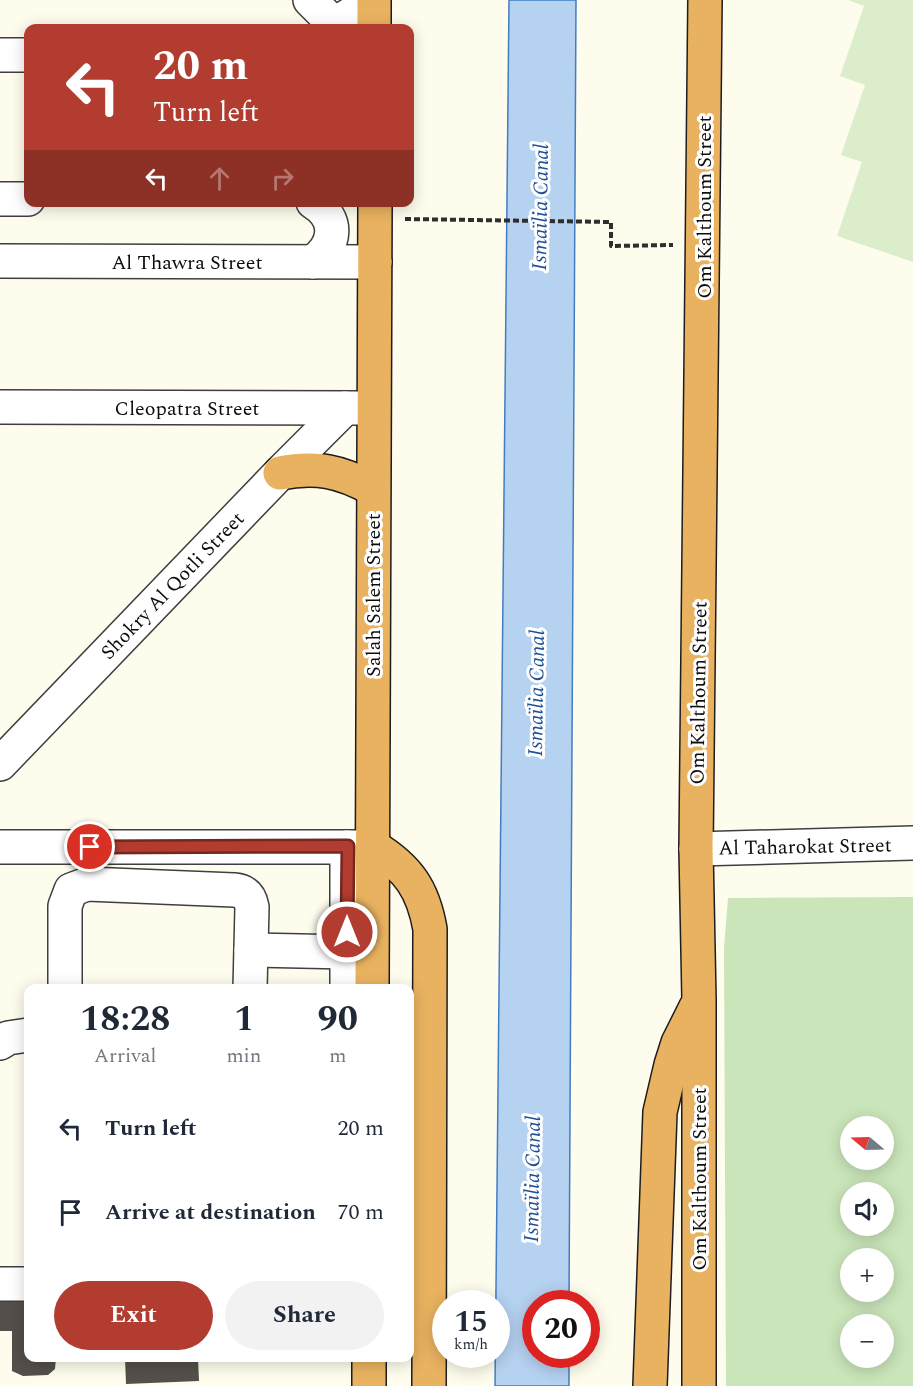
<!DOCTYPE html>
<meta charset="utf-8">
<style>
body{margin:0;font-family:Spectral,serif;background:#f2f2f3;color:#1f2937;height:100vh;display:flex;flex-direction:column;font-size:22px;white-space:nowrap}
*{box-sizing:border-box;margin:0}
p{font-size:20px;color:#747a83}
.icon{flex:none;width:33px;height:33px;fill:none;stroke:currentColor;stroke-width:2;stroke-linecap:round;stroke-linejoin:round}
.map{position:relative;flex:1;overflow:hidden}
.details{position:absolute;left:24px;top:984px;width:390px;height:378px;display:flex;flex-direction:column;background:#fff;border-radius:12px;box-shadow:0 3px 15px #0003}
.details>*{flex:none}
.hud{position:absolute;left:24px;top:24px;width:390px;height:183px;border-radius:12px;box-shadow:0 3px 15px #0003;background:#b13c2f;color:#fff;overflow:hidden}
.needle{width:39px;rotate:289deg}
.fabs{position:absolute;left:840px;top:1116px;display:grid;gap:12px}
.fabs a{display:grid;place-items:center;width:54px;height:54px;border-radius:50%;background:#fff;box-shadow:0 3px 15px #0003;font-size:30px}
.speed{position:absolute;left:432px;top:1290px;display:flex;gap:12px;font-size:30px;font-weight:700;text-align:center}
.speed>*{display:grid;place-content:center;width:78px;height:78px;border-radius:50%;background:#fff;box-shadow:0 3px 15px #0003;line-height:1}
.speed small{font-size:15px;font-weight:400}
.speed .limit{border:9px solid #d22;background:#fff;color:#111}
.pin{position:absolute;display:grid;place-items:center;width:51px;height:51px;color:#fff;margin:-26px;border:3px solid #fff;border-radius:50%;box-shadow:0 2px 6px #0007}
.me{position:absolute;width:66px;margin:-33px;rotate:0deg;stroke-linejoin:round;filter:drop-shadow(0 0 4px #0008)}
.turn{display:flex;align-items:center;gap:21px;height:126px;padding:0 30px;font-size:27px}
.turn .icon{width:78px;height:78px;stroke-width:2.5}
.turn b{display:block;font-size:42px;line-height:51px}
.lanes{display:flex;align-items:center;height:57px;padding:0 30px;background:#0003;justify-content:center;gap:30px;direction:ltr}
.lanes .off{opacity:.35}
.eta{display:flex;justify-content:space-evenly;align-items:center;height:102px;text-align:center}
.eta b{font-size:36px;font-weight:700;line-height:42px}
.action{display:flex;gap:12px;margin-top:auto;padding:12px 30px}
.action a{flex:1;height:69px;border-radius:36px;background:#b13c2f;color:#fff;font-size:24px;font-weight:700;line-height:69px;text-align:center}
.action a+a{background:#f2f2f3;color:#1f2937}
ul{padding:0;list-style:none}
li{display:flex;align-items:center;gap:18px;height:84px;padding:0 30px}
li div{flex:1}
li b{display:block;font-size:22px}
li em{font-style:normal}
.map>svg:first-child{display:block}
</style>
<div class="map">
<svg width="913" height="1386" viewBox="0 0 913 1386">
<rect width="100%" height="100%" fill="#fefded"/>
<path fill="#cae5ba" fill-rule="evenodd" d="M913 897V1386H726L724 948 728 898ZM850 1126H884V1160H850ZM850 1192H884V1226H850ZM850 1258H884V1292H850ZM884 1324V1358H850V1324Z"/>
<polygon fill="#dcedcb" points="848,0 913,0 913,262 837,236 862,162 841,155 865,85 840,76 864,6"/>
<polygon fill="#b6d2f1" stroke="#427dc2" stroke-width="1.5" points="509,0 576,0 569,1303 536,1304 536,1354 569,1355 569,1386 495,1386"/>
<g fill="#544f4a">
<polygon points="28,1296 28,1358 56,1358 55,1369 48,1375 23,1376 12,1371 12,1331 0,1331 0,1297"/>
<polygon points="125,1358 198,1358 199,1381 126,1384"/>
</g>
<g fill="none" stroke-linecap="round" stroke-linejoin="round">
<g stroke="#3f3f3f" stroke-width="36">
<g id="minor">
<polyline points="310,0 335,25"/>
<polyline points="328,28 356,11 368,0"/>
<polyline points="0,55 28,55"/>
<polyline points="0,199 28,199"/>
<path d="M313 202C340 219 336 245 313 262"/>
<polyline points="0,261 375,262"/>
<polyline points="0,407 357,408"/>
<polyline points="0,764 280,473 345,408"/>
<polyline points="0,847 374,847"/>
<polyline points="696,849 913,843"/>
<polyline points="251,950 347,952"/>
<path d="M65 988V906L71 890 87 884 234 890C245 891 250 896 252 907L250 988"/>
<polyline points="347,988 347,847"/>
<polyline points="0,1043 8,1038 28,1035"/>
<polyline points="0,1284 28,1284"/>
</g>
</g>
<g stroke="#1d1d1d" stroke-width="36">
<g id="highway">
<polyline points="374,0 374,28"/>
<path d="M280 473C316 466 340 471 373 489"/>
<path d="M374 847C408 868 423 889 430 929L429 1386"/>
<polyline points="372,988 375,202"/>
<polyline points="369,1386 369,1358"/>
<polyline points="650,1386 660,1112 671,1065 678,1043 696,1007"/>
<polyline points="699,1386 699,1000 696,849 705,0"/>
</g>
</g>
<polyline stroke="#2e2e2e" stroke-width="4" stroke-dasharray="6 3" stroke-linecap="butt" points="405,219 611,222 611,246 673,245"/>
<use href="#minor" stroke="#fff" stroke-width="33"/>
<use href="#highway" stroke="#e9b260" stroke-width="33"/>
</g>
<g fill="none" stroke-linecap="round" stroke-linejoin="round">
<g stroke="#73271f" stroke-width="15">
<polyline id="route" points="90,847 348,846 347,932"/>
</g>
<use href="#route" stroke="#b13c2f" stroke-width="10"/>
</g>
<g text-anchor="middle" stroke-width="6" stroke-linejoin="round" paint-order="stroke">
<g font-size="20" fill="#0c0c0c" stroke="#fff">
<text transform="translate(704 207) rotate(-90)" y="7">Om Kalthoum Street</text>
<text x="187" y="269">Al Thawra Street</text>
<text x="187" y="415">Cleopatra Street</text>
<text transform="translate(172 585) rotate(-46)" y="7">Shokry Al Qotli Street</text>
<text transform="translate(373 595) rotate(-90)" y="7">Salah Salem Street</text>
<text transform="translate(698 693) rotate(-89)" y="7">Om Kalthoum Street</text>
<text transform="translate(805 846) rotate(-1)" y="7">Al Taharokat Street</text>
<text transform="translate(699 1179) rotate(-90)" y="7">Om Kalthoum Street</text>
</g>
<g font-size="21" font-style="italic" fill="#205094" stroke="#fff">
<text transform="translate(540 207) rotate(-89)" y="7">Ismaïlia Canal</text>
<text transform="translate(536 693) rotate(-89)" y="7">Ismaïlia Canal</text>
<text transform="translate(532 1179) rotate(-89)" y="7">Ismaïlia Canal</text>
</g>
</g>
</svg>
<div class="fabs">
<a><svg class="needle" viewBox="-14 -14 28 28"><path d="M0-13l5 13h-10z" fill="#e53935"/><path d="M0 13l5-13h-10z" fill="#747a83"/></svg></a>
<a><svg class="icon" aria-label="sound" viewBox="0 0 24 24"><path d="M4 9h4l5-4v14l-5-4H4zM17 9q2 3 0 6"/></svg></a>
<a>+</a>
<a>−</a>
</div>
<div class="speed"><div>15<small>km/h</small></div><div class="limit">20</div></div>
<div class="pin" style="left:90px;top:847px;background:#d93025"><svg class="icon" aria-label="arrive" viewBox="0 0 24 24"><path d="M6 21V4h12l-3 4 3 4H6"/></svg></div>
<svg class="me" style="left:347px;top:932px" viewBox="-20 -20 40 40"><circle r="17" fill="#b13c2f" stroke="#fff" stroke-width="3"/><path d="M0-11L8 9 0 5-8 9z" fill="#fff"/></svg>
<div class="hud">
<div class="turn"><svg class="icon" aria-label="left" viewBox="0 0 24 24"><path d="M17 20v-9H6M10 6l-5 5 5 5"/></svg><div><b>20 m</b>Turn left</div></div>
<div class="lanes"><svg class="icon" aria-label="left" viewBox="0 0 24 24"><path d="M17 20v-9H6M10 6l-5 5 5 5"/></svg><svg class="icon off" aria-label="ahead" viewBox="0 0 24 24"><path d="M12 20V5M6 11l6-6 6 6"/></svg><svg class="icon off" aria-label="right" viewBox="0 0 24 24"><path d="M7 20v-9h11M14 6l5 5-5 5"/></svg></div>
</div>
<section class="details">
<div class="eta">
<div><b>18:28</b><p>Arrival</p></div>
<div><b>1</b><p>min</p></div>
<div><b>90</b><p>m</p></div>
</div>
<ul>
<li><svg class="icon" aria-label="left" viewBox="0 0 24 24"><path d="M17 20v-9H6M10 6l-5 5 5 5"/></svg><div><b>Turn left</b></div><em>20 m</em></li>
<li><svg class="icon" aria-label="arrive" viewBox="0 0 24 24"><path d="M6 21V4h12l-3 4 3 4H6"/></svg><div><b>Arrive at destination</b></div><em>70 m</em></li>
</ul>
<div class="action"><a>Exit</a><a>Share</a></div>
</section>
</div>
